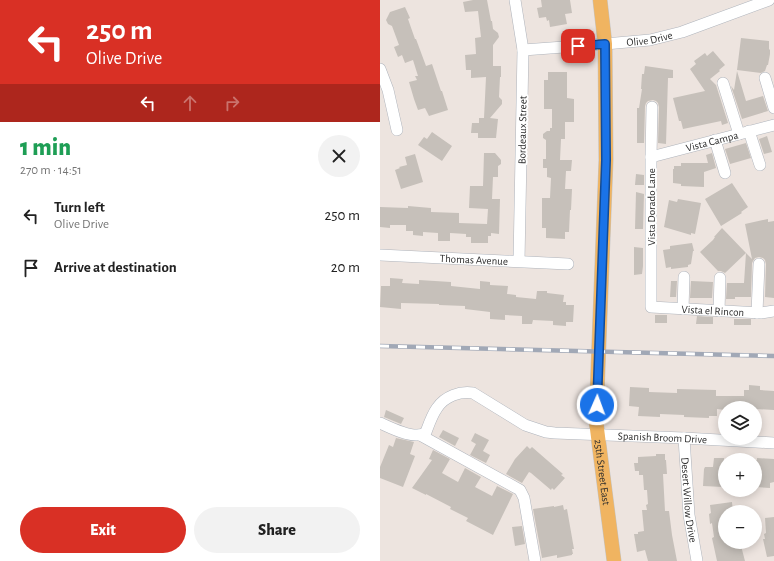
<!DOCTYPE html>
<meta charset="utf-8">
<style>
body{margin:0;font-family:"Alegreya Sans",sans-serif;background:#f2f2f2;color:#222;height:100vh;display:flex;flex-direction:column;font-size:15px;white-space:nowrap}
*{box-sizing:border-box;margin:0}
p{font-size:13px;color:#767676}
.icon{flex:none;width:22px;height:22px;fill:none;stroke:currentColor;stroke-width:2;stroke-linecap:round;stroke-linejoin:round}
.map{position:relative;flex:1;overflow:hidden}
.side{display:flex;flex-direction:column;background:#fff;width:380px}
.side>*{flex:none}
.guide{background:#d93025;color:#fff;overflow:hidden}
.tools{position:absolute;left:338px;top:401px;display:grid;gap:8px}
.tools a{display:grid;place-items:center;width:44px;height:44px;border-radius:50%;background:#fff;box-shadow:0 2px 10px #0003;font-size:20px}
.pin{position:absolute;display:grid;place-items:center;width:34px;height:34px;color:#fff;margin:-17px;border-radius:8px;box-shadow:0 2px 6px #0006}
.me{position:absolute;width:44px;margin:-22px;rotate:2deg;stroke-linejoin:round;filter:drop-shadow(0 0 3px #0008)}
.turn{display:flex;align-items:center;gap:14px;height:84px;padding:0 20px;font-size:18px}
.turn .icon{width:52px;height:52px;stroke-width:2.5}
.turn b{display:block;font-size:28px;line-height:34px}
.lanes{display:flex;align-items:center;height:38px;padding:0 20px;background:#0003;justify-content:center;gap:20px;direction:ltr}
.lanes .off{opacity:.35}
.round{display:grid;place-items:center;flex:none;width:42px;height:42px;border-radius:21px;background:#f2f2f2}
.head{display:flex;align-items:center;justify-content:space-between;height:68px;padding:0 20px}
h1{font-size:24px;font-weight:800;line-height:30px;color:#1e9e55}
.primary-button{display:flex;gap:8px;margin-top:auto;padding:8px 20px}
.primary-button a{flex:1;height:46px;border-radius:24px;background:#d93025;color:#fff;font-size:16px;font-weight:800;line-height:46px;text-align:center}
.primary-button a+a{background:#f2f2f2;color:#222}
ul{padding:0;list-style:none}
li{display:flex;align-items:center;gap:12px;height:52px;padding:0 20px}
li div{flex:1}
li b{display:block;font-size:15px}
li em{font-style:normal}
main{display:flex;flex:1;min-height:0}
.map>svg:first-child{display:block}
</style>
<main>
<section class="side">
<div class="guide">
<div class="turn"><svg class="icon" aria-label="left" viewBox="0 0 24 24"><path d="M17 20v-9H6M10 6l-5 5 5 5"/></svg><div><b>250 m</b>Olive Drive</div></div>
<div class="lanes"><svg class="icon" aria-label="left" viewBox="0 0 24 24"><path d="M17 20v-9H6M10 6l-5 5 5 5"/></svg><svg class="icon off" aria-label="ahead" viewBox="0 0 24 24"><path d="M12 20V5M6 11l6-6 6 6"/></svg><svg class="icon off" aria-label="right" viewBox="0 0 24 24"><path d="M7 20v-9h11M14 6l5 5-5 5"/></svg></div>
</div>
<div class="head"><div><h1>1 min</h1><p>270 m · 14:51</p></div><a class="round"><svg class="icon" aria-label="close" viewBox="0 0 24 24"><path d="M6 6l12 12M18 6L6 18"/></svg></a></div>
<ul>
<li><svg class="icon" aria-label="left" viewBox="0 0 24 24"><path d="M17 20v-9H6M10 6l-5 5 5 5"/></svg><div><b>Turn left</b><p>Olive Drive</p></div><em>250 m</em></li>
<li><svg class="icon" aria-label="arrive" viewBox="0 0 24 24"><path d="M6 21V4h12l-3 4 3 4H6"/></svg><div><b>Arrive at destination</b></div><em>20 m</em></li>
</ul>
<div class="primary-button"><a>Exit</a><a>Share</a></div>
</section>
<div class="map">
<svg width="394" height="561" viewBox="0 0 394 561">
<rect width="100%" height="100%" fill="#ede4df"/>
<g fill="#c6c0ba">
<polygon points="93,0 107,0 111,21 112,21 113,29 118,33 119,37 113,45 113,66 121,66 121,77 120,77 119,97 122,100 122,104 110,118 118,119 116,138 98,138 98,133 91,133 92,123 99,123 99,118 104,118 106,77 91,78 91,70 86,70 85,55 96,54 95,38 101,37 98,11 85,12 83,2"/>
<polygon points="161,0 190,0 192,13 185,14 187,24 170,27 169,20 167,21 166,17 159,18 157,8 162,7"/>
<polygon points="25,7 30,18 28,19 35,39 36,39 46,66 52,64 61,91 62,91 68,110 49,116 45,108 38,110 34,99 29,82 37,80 35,76 38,76 33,60 25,63 22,55 18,57 14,47 19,45 12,26 8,24 6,20 10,12"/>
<polygon points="361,38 389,41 389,49 390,50 390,54 388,65 387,65 385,71 381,73 357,70"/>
<polygon points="333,51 345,65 339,70 340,71 330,79 336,85 348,123 342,125 341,121 303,129 301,121 299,121 293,98 325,91 310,69 316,64 314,61 325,53 327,56"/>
<polygon points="265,66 293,70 293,78 288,78 286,144 278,143 279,107 278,103 276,101 273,100 268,101 266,103 265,106 264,143 257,143 257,108 259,108 262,89 261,89 262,74 264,74"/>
<polygon points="357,71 366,101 383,96 388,111 362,119 351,86 354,90"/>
<polygon points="168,72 187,72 187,98 194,99 194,122 185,122 185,139 181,139 180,160 192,160 191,171 186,171 185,189 192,189 191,210 190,210 189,232 185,232 185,239 166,238 166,228 162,228 162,198 170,198 171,178 167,177 167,168 163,168 163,159 166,159 166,140 163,138 163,134 167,131 170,131 170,128 172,128 172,109 164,109 164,80 168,80"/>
<polygon points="52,132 72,146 62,161 38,145 44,137 47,139"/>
<polygon points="387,136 392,152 384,154 379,139"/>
<polygon points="366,143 371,158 350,164 345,149"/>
<polygon points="104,153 115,153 121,160 121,164 118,166 118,177 113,177 112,199 120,199 119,234 111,233 111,236 108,236 108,243 91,243 91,237 86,237 86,234 70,233 70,241 58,241 58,233 43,232 43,236 33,235 33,231 26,231 26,225 10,225 10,228 0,227 0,207 28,208 28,206 51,208 51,212 79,213 79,223 107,224 108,209 89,208 90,186 103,186"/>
<polygon points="332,153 336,168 324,172 324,187 301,186 301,184 293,183 293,169 294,169 294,166 301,166 301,163 328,163 326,155"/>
<polygon points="35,154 43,182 21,189 15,170 20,168 19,167 27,165 25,157"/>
<polygon points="256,174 264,175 264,185 255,185"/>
<polygon points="352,183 368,207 361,212 362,213 341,226 325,199"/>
<polygon points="256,192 264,194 263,229 255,229"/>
<polygon points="298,199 321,203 315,234 311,233 311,235 284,227 289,200 297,202"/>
<polygon points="388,219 388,222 394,221 394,298 385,297 386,264 385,260 383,258 379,257 375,258 373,261 372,263 371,297 355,297 355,299 346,299 347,283 364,283 366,253 372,259 365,224"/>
<polygon points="342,228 366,253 345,273 341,271 338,271 320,252 333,240 335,237 334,237"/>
<polygon points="312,243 314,251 313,251 311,264 308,265 308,267 291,269 291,267 286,268 283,250 290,249 290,246"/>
<polygon points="254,247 263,248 263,266 262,274 254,275"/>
<polygon points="10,278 23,279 22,283 39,284 39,280 71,282 71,286 100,289 100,281 110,282 110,285 128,286 127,294 136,295 136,297 156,299 157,291 167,291 167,293 184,295 183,302 186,302 186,305 194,305 193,322 186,322 186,326 173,325 173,321 153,320 152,324 142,324 142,316 125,315 125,320 110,319 110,312 85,309 85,306 59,305 59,304 21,303 21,309 0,307 1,286 10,286"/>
<polygon points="291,281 297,281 296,297 290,297"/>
<polygon points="311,281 333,282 332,298 310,298"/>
<rect x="275" y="315" width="12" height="8"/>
<polygon points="317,316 333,317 333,324 316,324"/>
<rect x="354" y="319" width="17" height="6"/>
<polygon points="369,385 380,386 380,390 394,391 394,410 375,409 375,408 345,408 345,410 337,409 337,416 329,416 329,418 304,417 304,415 280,414 280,417 258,416 259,407 249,406 250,387 269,388 269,392 297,393 297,389 336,390 336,396 364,396 364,390 369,390"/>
<polygon points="6,410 24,418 21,424 4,417"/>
<polygon points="63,430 79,438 75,446 59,437"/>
<polygon points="95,433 109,440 103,451 110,455 106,463 90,455 96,444 91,441"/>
<polygon points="16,438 34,442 30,454 35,456 23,487 0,478 0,467 9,445 13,447"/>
<polygon points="147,446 150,449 152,447 183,474 181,475 185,478 174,490 172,488 171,490 151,473 149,472 142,483 126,474 135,459"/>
<polygon points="53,450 70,459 62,473 78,482 85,468 101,477 95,487 112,496 117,486 133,494 113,535 86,521 88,518 70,509 71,507 46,494 46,495 32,488 52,460 49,459"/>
<polygon points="276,454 285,454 285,460 286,460 287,474 283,474 285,511 289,511 292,535 297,561 268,561 265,550 257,552 254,534 258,534 258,532 264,531 262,510 267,510 266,505 268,504 267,490 264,490 263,475 259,475 259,471 255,471 254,463 258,463 258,457 276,456"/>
<polygon points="334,458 344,458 343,487 323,486 324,469 325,467 333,467"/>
<polygon points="377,458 394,459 394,482 390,483 390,488 375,487 375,460 377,460"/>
<polygon points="352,502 353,512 345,512 345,542 360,542 365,561 337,561 332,538 334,537 332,523 330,524 329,514 331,513 330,505"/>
<polygon points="183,505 184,510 187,509 194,549 192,549 193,554 192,554 192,555 177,558 177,555 162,558 153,509 174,506 174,507"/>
<polygon points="394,517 394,556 387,557 383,539 385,539 384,534 386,533 385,518"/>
<polygon points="142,526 145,544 135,546 132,527"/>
</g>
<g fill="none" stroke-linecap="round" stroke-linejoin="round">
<g stroke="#afb4bc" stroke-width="12">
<g id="minor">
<polyline points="135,0 143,50 139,261"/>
<path id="s1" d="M143 50 225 44 270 40 302 32 389 0"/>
<polyline points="0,69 8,90 17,130"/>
<polyline points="385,78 394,108"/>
<polyline points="343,83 359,134"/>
<path id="s2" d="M272 107 271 157V307L381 313 394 311"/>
<polyline points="369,131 380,165"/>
<polyline points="335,140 345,173"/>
<path id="s3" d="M271 157 394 125"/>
<path id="s4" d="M0 255 188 264"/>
<polyline points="303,309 304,277"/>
<polyline points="339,311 340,278"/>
<polyline points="377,313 379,264"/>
<path id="s5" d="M0 423C11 428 36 441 46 432 49 424 52 415 57 408 65 396 80 391 93 393L145 425 166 432 175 433 304 438 394 443"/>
<polyline points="40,435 140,490 144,498 155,561"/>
<path id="s6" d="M304 438 309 515 317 561"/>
</g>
</g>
<g stroke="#c4c4c4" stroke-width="15">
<g id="major">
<path id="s7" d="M220 0 225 44 226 160 216 421 234 561"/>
</g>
</g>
<use href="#minor" stroke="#fff" stroke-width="11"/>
<use href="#major" stroke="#f0b461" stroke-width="14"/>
<g stroke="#a1a8b6" stroke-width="4.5">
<polyline id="rail" points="0,346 394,356"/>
</g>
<use href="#rail" stroke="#fff" stroke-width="3" stroke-dasharray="9" stroke-linecap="butt"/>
</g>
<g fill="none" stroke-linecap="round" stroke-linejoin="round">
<g stroke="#114b97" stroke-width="10">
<polyline id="route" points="198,46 225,44 226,160 217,405"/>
</g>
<use href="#route" stroke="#1a73e8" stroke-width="7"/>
</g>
<g text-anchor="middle" stroke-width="4" stroke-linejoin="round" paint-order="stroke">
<g font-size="11" fill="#2c2c2c" stroke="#fff">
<text dy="4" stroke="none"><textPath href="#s1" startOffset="127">Olive Drive</textPath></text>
<text transform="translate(142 130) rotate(-89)" y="4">Bordeaux Street</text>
<text dy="4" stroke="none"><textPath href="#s3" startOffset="63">Vista Campa</textPath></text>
<text transform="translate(271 207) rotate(-90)" y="4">Vista Dorado Lane</text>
<text dy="4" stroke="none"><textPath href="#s4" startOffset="94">Thomas Avenue</textPath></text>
<text dy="4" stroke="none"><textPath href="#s2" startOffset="262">Vista el Rincon</textPath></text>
<text dy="4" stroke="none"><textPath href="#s5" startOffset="316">Spanish Broom Drive</textPath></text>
<text dy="4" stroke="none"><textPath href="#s7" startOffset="473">25th Street East</textPath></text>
<text dy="4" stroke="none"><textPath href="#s6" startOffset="62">Desert Willow Drive</textPath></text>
</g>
</g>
</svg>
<div class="tools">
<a><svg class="icon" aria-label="layers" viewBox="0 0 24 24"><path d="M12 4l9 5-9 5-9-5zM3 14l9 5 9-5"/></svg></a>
<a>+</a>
<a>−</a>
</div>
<div class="pin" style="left:198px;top:46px;background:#d93025"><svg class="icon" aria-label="arrive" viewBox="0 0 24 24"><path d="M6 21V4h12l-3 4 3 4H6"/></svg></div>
<svg class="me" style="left:217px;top:405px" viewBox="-20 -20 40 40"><circle r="17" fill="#1a73e8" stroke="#fff" stroke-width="3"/><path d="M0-11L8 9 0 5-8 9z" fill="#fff"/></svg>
</div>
</main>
